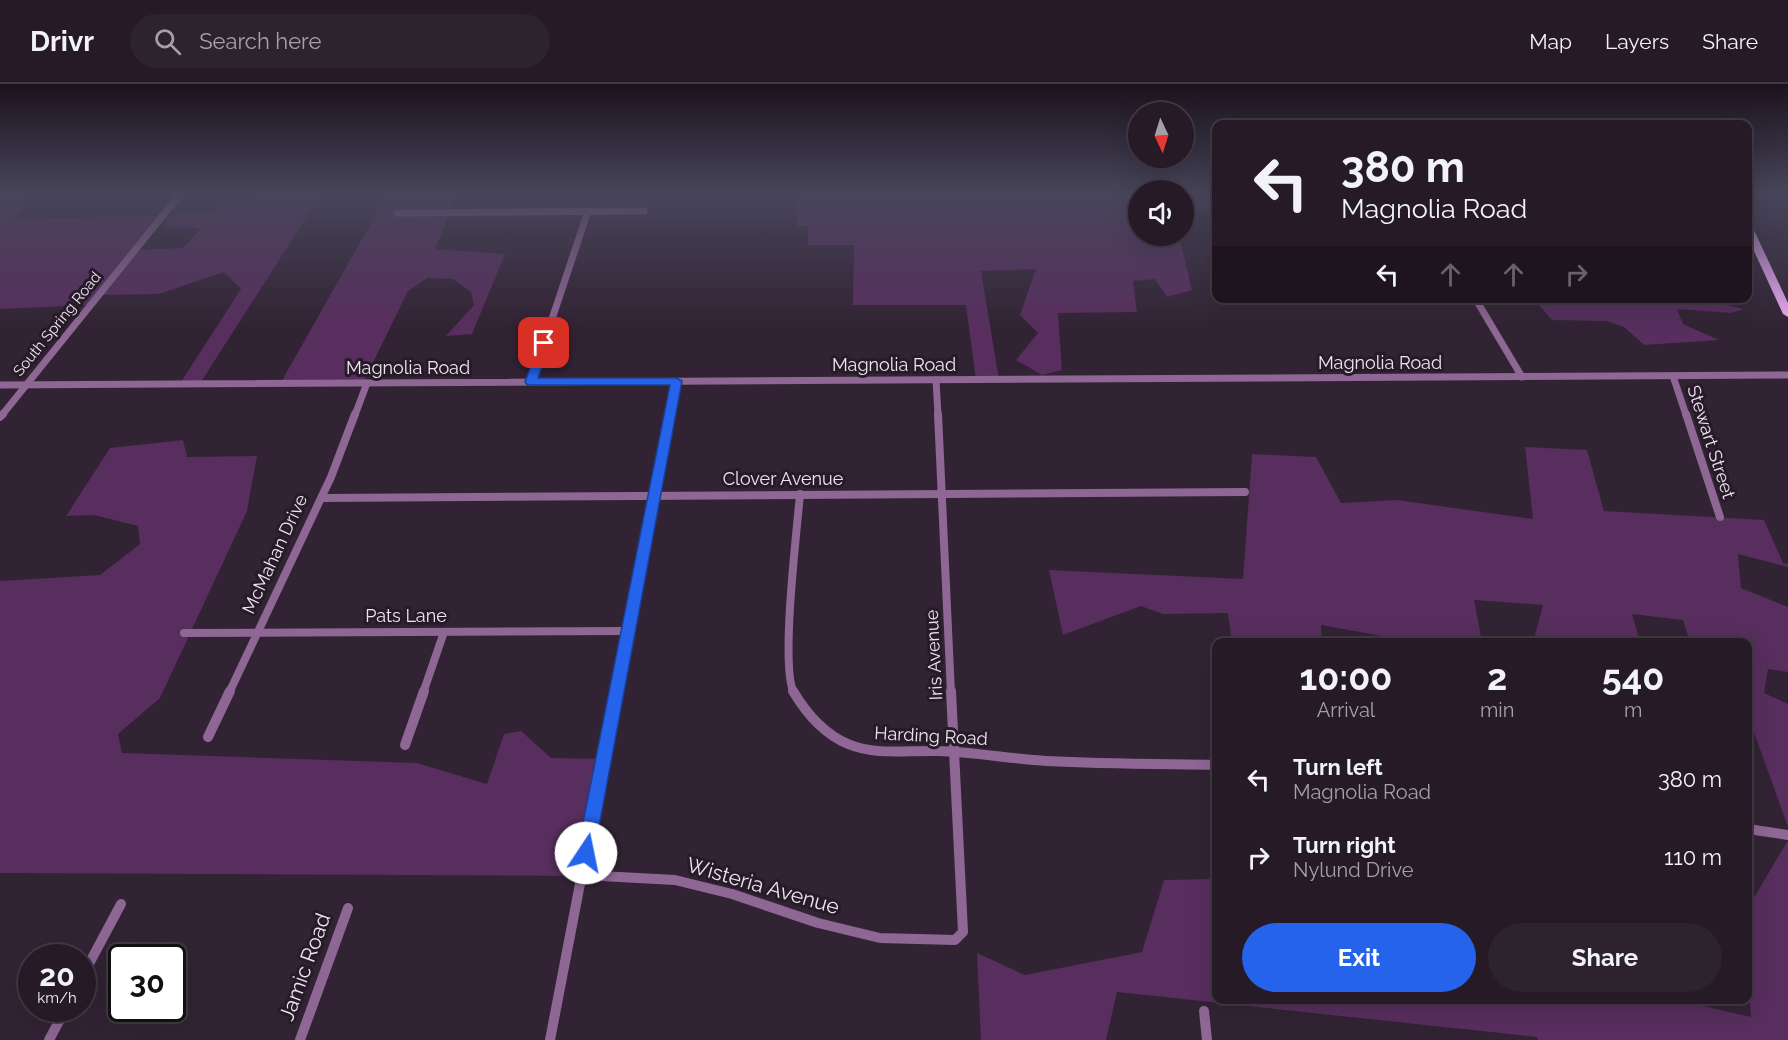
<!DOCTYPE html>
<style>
body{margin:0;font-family:Raleway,sans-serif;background:#2d232e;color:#f1f3f6;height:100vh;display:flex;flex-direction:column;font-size:22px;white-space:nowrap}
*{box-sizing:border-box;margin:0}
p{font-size:20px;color:#a3a1a7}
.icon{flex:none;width:33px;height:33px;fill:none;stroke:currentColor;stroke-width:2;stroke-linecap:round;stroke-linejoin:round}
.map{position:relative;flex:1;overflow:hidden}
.drawer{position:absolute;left:1212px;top:554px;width:540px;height:366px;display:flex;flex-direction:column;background:#251a26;border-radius:12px;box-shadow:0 6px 24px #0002,0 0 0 2px #423843}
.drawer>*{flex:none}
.banner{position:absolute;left:1212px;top:36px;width:540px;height:183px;border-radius:12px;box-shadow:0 6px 24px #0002,0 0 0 2px #423843;background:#251a26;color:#f1f3f6;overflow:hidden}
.needle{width:39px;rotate:176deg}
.tools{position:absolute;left:1128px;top:18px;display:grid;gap:12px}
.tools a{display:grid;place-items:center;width:66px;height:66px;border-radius:50%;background:#251a26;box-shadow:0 6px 24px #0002,0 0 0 2px #423843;font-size:30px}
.speed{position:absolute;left:18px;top:860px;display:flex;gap:12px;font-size:30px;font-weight:700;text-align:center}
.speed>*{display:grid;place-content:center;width:78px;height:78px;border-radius:50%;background:#251a26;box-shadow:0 6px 24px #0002,0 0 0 2px #423843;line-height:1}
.speed small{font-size:15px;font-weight:400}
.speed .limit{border:3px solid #111;border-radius:9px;background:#fff;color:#111}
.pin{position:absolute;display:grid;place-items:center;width:51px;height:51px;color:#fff;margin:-26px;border-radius:12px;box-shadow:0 3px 9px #0006}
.me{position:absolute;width:66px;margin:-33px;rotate:11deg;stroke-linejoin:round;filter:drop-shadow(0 0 4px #0008)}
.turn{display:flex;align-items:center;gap:21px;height:126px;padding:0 30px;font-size:27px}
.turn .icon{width:78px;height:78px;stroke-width:2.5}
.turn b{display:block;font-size:42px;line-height:51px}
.lanes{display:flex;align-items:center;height:57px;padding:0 30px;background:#0003;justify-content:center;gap:30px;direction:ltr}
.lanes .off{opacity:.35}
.eta{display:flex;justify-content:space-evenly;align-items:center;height:102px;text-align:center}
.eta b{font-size:36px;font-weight:700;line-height:42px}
.cta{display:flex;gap:12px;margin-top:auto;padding:12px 30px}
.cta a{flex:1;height:69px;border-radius:36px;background:#2563eb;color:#fff;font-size:24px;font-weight:700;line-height:69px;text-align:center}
.cta a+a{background:#2d232e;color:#f1f3f6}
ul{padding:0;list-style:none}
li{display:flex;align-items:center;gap:18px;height:78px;padding:0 30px}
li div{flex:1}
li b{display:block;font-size:22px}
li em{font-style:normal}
header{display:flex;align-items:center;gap:36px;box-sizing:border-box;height:84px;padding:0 30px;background:#251a26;border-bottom:2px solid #423843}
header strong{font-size:28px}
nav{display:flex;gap:33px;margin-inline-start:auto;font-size:21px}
.search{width:420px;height:54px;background:#2d232e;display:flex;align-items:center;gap:15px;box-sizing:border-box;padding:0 21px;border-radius:33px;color:#a3a1a7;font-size:22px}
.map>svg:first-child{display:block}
</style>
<header>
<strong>Drivr</strong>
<div class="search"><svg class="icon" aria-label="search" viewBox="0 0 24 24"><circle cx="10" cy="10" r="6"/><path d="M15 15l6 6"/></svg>Search here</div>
<nav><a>Map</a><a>Layers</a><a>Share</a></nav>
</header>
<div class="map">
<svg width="1788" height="956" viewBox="0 0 1788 956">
<rect width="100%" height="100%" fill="#312333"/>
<g fill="#572e5d">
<polygon points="0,109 31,109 13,135 162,132 136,166 183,164 201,144 166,143 167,135 181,128 213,128 219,120 246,120 254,109 322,109 199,301 179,301 241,205 224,188 159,210 98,211 90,221 0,225"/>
<polygon points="388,109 458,109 435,165 505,170 472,250 446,252 474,221 471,208 453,195 427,194 408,207 363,299 280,300"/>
<polygon points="797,109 1138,109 1138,152 1179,152 1192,206 1167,213 1155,195 1133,197 1137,228 1058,229 1062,286 1042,291 1016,276 1038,249 1020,231 1036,185 981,187 999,296 976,296 966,221 853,221 854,161 808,161 808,142 797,142"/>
<polygon points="1184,109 1216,109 1216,131 1196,128 1184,137"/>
<polygon points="1696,214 1744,225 1731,229 1677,225 1683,240 1719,256 1644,261 1624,243 1607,237 1552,236 1534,215"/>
<polygon points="183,356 187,373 257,372 247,427 160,614 118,650 122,669 417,679 487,700 504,650 521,647 551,674 607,675 584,792 0,789 0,497 100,491 140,460 138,442 94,431 66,432 110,364"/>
<polygon points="1525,363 1587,366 1604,427 1764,436 1783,479 1788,480 1788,483 1738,470 1741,504 1788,523 1788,588 1768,585 1764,609 1788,620 1788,743 1751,640 1748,639 1748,558 1690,558 1683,536 1632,530 1640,558 1536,558 1534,555 1543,521 1474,516 1482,558 1415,558 1321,541 1322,558 1232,558 1228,529 1163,530 1141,522 1063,551 1049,486 1243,495 1252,370 1316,373 1341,419 1397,416 1533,435"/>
<polygon points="1788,756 1788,956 1538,956 1537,953 1117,908 1106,956 981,956 977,869 1025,891 1142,868 1164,796 1216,795 1216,915 1673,915 1751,933 1748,889 1748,824"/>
</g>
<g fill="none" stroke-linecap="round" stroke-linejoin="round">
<g stroke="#8e6794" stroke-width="7">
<polyline points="397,129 644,127"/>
<polyline points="1475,214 1522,293"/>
<polyline points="1673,292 1686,331"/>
<polyline points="936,296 938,331"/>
<polyline points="531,298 588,127"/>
<polyline points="0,301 1788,291"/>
<polyline points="2,331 181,109"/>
<polyline points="355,331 367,299"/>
<polyline points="670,331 676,298"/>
</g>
<g stroke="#8e6794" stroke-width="8">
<polyline points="938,330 951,609"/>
<polyline points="1686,330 1720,433"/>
<polyline points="0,333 3,330"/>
<polyline points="322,414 1245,408"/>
<polyline points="184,549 629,547"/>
<polyline points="229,609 331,393 355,330"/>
<polyline points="423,609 444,548"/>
<polyline points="617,609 670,330"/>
<path d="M794 609C780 583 797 447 800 410"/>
</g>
<g stroke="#8e6794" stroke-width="10">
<path d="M793 607C806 629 824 650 848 660 877 672 907 666 938 667 974 668 1011 675 1047 677 1103 680 1160 680 1216 681"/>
<polyline points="208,653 230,607"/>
<polyline points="405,661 424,607"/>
<polyline points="1748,745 1788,751"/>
<polyline points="582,791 675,796 732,810 818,839 880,854 955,856 963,848 951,607"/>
<polyline points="82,893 121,820"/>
<polyline points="1204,927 1207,956"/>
<polyline points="49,956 66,924"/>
<polyline points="300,956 348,824"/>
<polyline points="550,956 617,607"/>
</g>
<polygon fill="#ecabf5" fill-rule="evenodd" points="1748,141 1753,144 1788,219 1788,233 1783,230 1748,154"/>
</g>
<linearGradient id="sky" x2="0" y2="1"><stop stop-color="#1b131c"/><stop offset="0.45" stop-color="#48455b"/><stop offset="1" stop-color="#48455b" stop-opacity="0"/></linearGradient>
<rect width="1788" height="243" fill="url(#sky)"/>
<polygon fill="#2563eb" stroke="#184099" stroke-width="1.5" points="544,255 550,259 538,294 676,294 682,297 594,769 592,775 586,777 580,775 577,769 670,301 527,301 525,298 539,259"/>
<g text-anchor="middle" stroke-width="6" stroke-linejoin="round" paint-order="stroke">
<g font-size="15" fill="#eee4ef" stroke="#271a29">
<text transform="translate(57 240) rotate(-51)" y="5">South Spring Road</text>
</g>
<g font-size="18" fill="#eee4ef" stroke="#271a29">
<text x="1380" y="285">Magnolia Road</text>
<text x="894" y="287">Magnolia Road</text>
<text x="408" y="290">Magnolia Road</text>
<text transform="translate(1711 358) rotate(72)" y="6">Stewart Street</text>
<text x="783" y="401">Clover Avenue</text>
<text transform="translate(275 470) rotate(-65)" y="6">McMahan Drive</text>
<text x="406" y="538">Pats Lane</text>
<text transform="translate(934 571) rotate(-93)" y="6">Iris Avenue</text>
<text transform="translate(931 652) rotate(3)" y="6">Harding Road</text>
</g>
<g font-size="21" fill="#eee4ef" stroke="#271a29">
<text transform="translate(763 802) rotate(16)" y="7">Wisteria Avenue</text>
<text transform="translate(305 883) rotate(-70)" y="7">Jamic Road</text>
</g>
</g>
</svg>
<div class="tools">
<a><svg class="needle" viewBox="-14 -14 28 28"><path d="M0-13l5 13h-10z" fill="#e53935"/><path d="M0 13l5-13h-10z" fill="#a3a1a7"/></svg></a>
<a><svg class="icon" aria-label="sound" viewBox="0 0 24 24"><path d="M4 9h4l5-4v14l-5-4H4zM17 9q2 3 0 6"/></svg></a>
</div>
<div class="speed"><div>20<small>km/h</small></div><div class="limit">30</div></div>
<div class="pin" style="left:544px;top:259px;background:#d93025"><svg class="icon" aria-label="arrive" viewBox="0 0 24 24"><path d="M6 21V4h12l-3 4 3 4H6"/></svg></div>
<svg class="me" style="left:586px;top:769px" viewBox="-20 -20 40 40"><circle r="19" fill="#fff"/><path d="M0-13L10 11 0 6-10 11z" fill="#2563eb"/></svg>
<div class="banner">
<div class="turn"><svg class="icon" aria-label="left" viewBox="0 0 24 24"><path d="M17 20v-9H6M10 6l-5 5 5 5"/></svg><div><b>380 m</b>Magnolia Road</div></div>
<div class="lanes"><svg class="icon" aria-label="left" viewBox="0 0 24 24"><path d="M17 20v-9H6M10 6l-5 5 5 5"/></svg><svg class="icon off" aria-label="ahead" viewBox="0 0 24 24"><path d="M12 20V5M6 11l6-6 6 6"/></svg><svg class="icon off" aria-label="ahead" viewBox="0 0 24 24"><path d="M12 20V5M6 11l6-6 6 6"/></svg><svg class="icon off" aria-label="right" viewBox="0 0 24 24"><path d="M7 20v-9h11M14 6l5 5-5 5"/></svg></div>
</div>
<section class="drawer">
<div class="eta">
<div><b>10:00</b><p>Arrival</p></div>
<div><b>2</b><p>min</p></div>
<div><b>540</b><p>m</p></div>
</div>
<ul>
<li><svg class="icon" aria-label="left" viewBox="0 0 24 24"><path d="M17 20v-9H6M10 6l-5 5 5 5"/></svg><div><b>Turn left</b><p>Magnolia Road</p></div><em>380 m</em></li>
<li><svg class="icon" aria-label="right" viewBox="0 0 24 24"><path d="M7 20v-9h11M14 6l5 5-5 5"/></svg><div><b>Turn right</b><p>Nylund Drive</p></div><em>110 m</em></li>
</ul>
<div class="cta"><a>Exit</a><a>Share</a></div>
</section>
</div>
